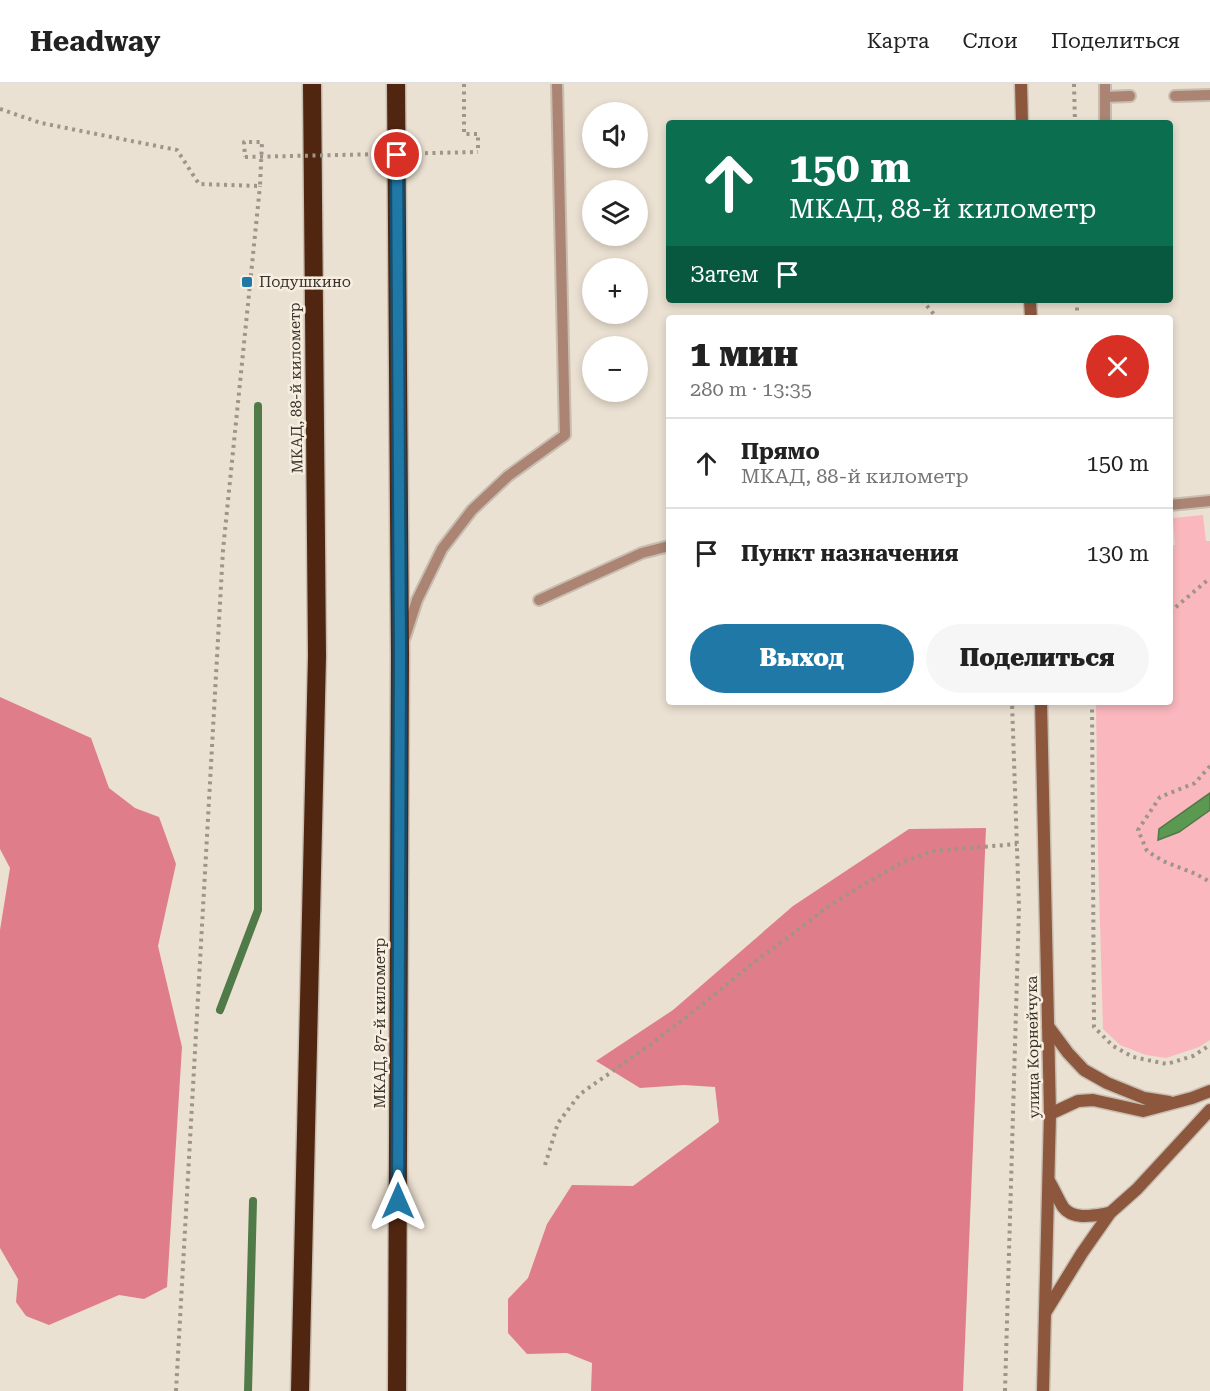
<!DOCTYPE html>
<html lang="ru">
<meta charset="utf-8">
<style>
body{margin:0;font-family:"Roboto Serif",serif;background:#f6f6f6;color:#222;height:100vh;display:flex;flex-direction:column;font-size:22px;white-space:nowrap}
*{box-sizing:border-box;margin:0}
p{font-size:20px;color:#767676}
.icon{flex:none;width:33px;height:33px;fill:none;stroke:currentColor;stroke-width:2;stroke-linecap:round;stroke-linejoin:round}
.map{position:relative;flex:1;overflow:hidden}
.sheet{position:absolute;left:666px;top:231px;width:507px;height:390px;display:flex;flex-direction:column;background:#fff;border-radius:6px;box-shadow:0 3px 9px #0003}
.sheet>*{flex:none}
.top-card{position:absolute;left:666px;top:36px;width:507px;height:183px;border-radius:6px;box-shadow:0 3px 9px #0003;background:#0b6e4f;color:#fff;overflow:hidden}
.controls{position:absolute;left:582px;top:18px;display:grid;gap:12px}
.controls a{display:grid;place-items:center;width:66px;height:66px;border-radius:50%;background:#fff;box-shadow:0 3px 9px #0003;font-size:30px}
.pin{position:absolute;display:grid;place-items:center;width:51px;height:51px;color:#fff;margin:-26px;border:3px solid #fff;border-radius:50%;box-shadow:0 2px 6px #0007}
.me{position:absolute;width:66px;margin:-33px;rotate:0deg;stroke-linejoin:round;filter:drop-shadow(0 0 4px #0008)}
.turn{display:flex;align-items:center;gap:21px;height:126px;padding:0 24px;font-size:27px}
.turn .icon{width:78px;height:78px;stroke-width:2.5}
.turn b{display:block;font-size:42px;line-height:51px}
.then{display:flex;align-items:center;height:57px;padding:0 24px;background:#0003;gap:12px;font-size:22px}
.round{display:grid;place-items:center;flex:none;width:63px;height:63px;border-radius:32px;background:#f6f6f6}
.summary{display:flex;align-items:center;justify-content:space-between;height:102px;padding:0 24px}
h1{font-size:36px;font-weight:800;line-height:45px}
.button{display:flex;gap:12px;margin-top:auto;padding:12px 24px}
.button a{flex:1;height:69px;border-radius:36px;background:#2078a7;color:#fff;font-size:24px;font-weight:800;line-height:69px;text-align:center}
.button a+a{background:#f6f6f6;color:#222}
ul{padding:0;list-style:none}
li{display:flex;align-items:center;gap:18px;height:90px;padding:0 24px;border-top:2px solid #e0e0e0}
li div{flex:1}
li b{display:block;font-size:22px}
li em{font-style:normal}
header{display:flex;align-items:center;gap:36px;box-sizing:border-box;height:84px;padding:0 30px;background:#fff;border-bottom:2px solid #e0e0e0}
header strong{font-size:28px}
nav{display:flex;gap:33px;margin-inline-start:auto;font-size:21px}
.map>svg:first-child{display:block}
</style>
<header>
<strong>Headway</strong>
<nav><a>Карта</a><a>Слои</a><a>Поделиться</a></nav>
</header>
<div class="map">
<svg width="1210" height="1307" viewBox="0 0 1210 1307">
<rect width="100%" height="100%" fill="#ebe1d2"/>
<polygon fill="#fab8be" points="1203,431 1206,457 1210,457 1210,956 1199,963 1166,974 1146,971 1120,961 1103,945 1098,770 1096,618 1170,618 1170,462 1175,461 1173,434"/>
<g fill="#df7e8a">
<polygon points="0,613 91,654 109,704 135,724 159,733 176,780 158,862 182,963 167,1203 144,1215 119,1211 49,1241 26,1232 16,1218 18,1195 0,1164 0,846 10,784 0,765"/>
<polygon points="986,744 963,1307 591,1307 592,1279 567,1269 527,1270 508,1249 508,1215 528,1194 547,1140 572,1101 633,1102 719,1038 715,1003 684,1001 640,1004 596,977 673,926 793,822 909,745"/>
</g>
<polygon fill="#5b9953" stroke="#507a47" stroke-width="1.5" points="1210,709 1210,726 1179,748 1158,756 1159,745"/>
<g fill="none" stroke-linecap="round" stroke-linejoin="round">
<g stroke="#507a47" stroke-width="8">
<polyline points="220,926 258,826 258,322"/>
<polyline points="248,1307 253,1117"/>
</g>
<g stroke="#c7beb1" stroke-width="14">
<g id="lane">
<polyline points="1105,0 1105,39"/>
<polyline points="1175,12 1210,11"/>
<polyline points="1105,13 1130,12"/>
<polyline points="1170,421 1210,417"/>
<polyline points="539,516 642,469 669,462"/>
<polyline points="405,553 417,516 442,465 472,426 508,392 565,351 557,0"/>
</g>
</g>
<g stroke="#c7beb1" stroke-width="15">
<g id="secondary">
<polyline points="1021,0 1022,39"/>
<polyline points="1030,216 1031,234"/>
<polyline points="1041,618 1050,1030 1043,1307"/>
<polyline points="1048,942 1068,969 1084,986 1107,999 1144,1014 1169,1018"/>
<polyline points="1050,1030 1078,1017 1093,1016 1143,1027 1192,1014 1210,1007"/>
<path d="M1049 1097C1054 1105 1058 1115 1063 1123 1073 1137 1096 1131 1110 1129"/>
<polyline points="1045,1229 1082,1169 1110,1129 1137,1105 1210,1026"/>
</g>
</g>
<g stroke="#c7beb1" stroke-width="21">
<g id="highway">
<polyline points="396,0 400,570 397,1307"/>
<polyline points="300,1307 317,572 312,0"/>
</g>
</g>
<g stroke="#9d958a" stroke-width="4" stroke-dasharray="3 4.5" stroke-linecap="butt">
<polyline points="464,0 464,50 478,50 478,68"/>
<polyline points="1074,0 1075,39"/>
<polyline points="0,25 41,39 177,66 199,100 260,102 262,58 244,58 245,73"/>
<polyline points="922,216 937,234"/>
<polyline points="1077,216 1077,234"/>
<polyline points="1170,528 1210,494"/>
<polyline points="1092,618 1094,943 1113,962 1133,973 1167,980 1193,972 1210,961"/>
<polyline points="1210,682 1195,699 1160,713 1138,746 1147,767 1163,777 1196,790 1210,798"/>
<polyline points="545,1081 558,1039 580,1010 651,960 698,924 753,879 786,855 826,824 866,799 905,777 934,767 1017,760"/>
<polyline points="176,1307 223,466 260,102"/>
<polyline points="1005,1307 1019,823 1012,618"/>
</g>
<use href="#lane" stroke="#ab8473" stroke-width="10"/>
<use href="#secondary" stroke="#8d573e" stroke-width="12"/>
<use href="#highway" stroke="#512610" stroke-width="18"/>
<polyline stroke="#9d958a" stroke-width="4" stroke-dasharray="3 4.5" stroke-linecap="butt" points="245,73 478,68"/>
</g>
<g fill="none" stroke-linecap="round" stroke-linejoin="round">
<g stroke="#154e6d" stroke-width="15">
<polyline id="route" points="397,71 400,570 398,1117"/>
</g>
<use href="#route" stroke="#2078a7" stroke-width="10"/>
</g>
<rect fill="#2078a7" stroke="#f8eedf" stroke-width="2" x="241" y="192" width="12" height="12" rx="3"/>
<g text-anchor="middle" stroke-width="5" stroke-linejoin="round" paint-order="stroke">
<g font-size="15" fill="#35312b" stroke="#f8eedf" text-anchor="start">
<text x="259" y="203">Подушкино</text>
</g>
<g font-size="15" fill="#35312b" stroke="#f8eedf">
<text transform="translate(296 304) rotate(-91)" y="5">МКАД, 88-й километр</text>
<text transform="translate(380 939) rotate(-90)" y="5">МКАД, 87-й километр</text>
<text transform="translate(1033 963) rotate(-91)" y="5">улица Корнейчука</text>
</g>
</g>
</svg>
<div class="controls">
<a><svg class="icon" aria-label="sound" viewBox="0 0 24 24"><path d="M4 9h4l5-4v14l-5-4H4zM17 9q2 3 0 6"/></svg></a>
<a><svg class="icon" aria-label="layers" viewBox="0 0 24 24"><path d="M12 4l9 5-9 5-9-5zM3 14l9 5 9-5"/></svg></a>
<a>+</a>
<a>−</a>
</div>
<div class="pin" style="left:397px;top:71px;background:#d93025"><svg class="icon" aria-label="arrive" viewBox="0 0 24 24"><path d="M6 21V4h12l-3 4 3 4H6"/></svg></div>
<svg class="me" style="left:398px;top:1117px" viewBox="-20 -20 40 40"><path d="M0-17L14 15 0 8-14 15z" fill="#2078a7" stroke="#fff" stroke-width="4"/></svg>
<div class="top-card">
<div class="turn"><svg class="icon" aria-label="ahead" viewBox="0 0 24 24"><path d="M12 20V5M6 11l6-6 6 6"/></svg><div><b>150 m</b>МКАД, 88-й километр</div></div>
<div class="then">Затем<svg class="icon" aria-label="arrive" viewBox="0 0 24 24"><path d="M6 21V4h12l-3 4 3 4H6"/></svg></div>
</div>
<section class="sheet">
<div class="summary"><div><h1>1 мин</h1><p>280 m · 13:35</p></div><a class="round" style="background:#d93025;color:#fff"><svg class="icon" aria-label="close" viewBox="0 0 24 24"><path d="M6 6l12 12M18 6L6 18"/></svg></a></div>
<ul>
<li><svg class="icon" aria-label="ahead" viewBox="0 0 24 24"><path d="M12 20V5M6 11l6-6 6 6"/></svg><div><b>Прямо</b><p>МКАД, 88-й километр</p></div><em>150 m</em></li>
<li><svg class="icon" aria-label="arrive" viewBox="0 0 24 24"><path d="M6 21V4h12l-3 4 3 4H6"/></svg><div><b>Пункт назначения</b></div><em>130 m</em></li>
</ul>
<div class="button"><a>Выход</a><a>Поделиться</a></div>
</section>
</div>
